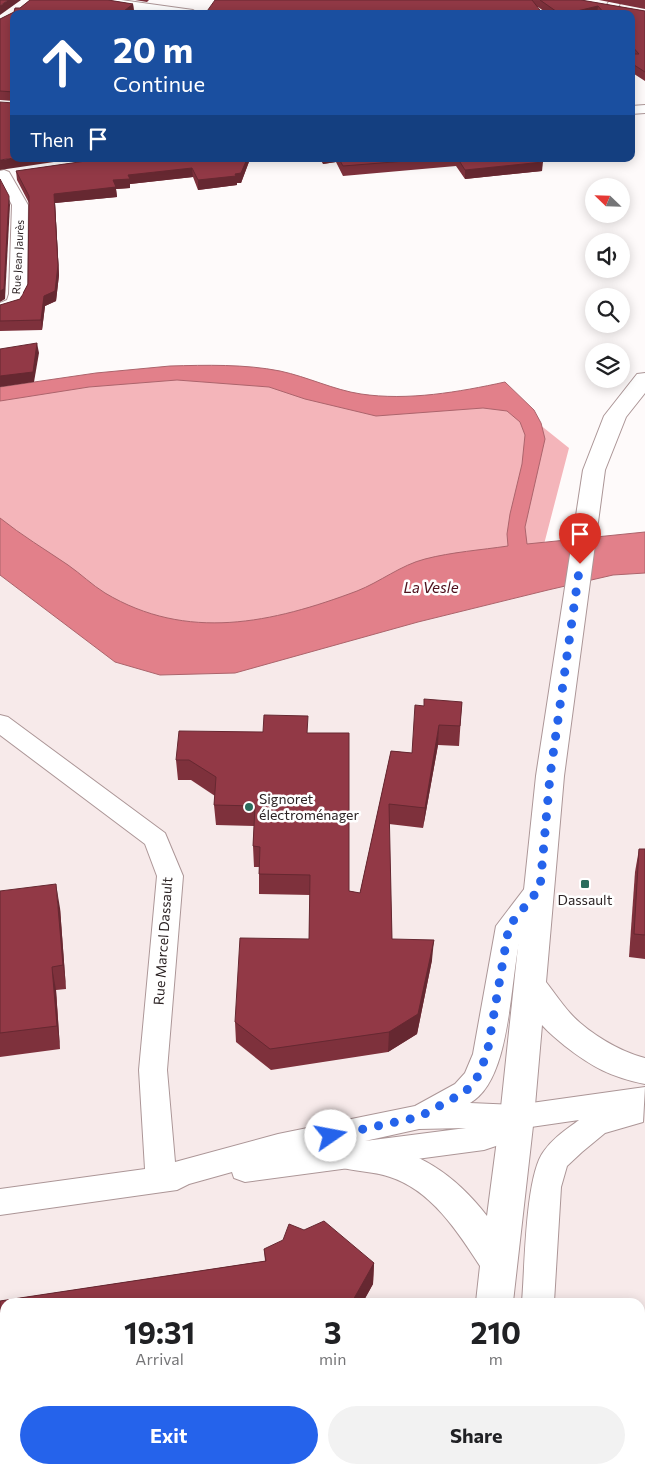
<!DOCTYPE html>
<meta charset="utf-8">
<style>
body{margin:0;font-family:Commissioner,sans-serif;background:#f2f2f2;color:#202124;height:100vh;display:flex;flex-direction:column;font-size:19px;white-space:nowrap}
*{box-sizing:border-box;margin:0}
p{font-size:16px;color:#757577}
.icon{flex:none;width:28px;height:28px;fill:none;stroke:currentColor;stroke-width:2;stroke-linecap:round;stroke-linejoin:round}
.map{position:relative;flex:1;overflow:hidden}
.panel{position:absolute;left:0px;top:1298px;width:645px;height:176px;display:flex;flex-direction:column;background:#fff;border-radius:15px 15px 0 0;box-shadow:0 2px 12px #0003}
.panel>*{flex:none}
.top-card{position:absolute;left:10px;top:10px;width:625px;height:152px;border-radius:10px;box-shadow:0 2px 12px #0003;background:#1a4fa0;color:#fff;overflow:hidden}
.needle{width:32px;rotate:293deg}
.controls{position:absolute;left:585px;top:178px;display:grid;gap:10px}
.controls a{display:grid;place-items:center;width:45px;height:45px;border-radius:50%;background:#fff;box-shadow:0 2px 12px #0003;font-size:25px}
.pin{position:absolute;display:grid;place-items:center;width:42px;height:42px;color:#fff;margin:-51px -21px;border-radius:50% 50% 50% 0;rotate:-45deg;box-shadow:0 0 5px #0007}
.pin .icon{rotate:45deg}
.me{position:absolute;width:55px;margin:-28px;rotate:78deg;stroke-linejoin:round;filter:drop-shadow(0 0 4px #0008)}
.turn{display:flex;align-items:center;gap:18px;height:105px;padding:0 20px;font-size:22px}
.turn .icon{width:65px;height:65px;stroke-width:2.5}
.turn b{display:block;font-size:35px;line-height:42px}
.then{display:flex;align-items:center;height:48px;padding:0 20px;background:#0003;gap:10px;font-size:19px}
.eta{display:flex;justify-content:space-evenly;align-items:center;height:85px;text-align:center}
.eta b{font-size:30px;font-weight:700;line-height:35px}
.action{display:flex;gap:10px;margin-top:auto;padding:10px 20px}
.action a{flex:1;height:58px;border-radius:30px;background:#2563eb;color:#fff;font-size:20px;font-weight:700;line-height:58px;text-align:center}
.action a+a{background:#f2f2f2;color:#202124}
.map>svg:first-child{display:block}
</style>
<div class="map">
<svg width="645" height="1473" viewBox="0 0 645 1473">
<rect width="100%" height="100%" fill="#fefafa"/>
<path fill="#f7eaea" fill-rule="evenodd" d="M0 546 645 559V1473H0ZM5 1302H640V1469H5Z"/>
<polygon fill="#f4b5ba" points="169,373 315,386 381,404 509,400 569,448 535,579 144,660 0,546 0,393"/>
<path fill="#e2808a" stroke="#ac646c" d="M170 366C206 365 245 364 280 371 308 377 334 390 361 394 408 401 459 392 505 382L534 410 541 423 545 439 525 527 527 544 645 532V573L613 575 548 590 418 622 235 673 160 675 115 662 0 575V518C21 535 46 550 68 565 81 574 92 585 105 593 187 642 272 623 357 591 380 582 401 565 425 559 452 552 481 550 508 546L507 534 510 514 522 464 525 435 520 422 507 411 483 408 376 416 305 399 269 387 177 380 89 387 0 401V387L96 373Z"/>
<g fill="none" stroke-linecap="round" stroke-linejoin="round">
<g stroke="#ac9697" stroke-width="2">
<g id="minor">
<polygon points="87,0 121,0 193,10 199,14 163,14 93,4"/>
<polygon points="610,0 622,0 614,14 601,14"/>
<polygon points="645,105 645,113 631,114 631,106"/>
<polygon points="4,170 9,172 28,205 27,294 21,307 0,314 0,303 7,300 9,294 12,205 0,182 0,171"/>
<path d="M0 715 8 717 165 833 183 876 167 1070 175 1162 278 1134 415 1106 455 1084 465 1073 473 1054 496 926 531 880 540 877 549 880 553 887C546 900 525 919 522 931 509 975 513 1079 470 1103L517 1105 645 1087 643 1122 605 1133 582 1152 567 1166 561 1187 554 1302H522C525 1268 525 1175 544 1151 553 1138 567 1129 579 1120L524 1128 508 1142 484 1150 245 1182 234 1178 232 1172 189 1184 177 1190 0 1215V1189L145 1169 139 1070 157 876 145 844 0 735ZM466 1128 365 1141 419 1129Z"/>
</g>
</g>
<g stroke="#ac9697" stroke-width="2">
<g id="tertiary">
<path d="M645 373V393L626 417 605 470 564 776 546 982C554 992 561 1003 570 1013 587 1032 620 1052 645 1058V1084C611 1077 592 1067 565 1046 557 1039 549 1033 542 1025L534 1117 513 1302H476L480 1266C458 1232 431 1190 390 1177 373 1171 354 1172 337 1166L332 1156 337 1146C349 1141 358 1142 371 1144 420 1150 457 1177 487 1216L500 1117 536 776 583 470 604 416 637 374Z"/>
<polygon points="437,1469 477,1469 476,1473 436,1473"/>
<polygon points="481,1469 521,1469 522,1473 482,1473"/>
</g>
</g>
<use href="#minor" fill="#fff" fill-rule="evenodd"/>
<use href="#tertiary" fill="#fff" fill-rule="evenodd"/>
</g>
<g fill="#7e313c">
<polygon points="30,0 108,0 133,4 134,12 131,14 14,14 14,101 0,100 0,19 14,12 15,8 20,8"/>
<polygon points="135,0 149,0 147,2"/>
<polygon points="215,0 581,0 645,11 645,81 631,72 631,14 548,14 538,7"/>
<polygon points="599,0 645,0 645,9"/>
<polygon points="100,159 250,159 241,183 237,183 237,185 198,190 193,177 130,184 130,188 116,189 117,197 55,203 59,275 56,301 45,306 42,330 0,331 0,305 20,299 28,284 29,203 17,180 16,171"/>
<polygon points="320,159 541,159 542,171 465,179 456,166 343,176 336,162 323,164"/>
<polygon points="462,702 459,746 438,745 423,828 389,824 392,939 432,960 417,1034 388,1052 271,1070 236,1042 235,1022 309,939 310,895 259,894 259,867 254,867 253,846 254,826 216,825 214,805 215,796 191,780 178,780 176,760 308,733 349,891 360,893 391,751 412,753 424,706"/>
<polygon points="639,849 645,849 645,959 629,957 635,872"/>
<polygon points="0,891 60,908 66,989 56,990 60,1049 0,1057"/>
<polygon points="264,1249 374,1263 373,1284 363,1302 5,1302 5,1418 0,1419 0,1301 265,1261"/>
<rect x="175" y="1469" width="121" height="4"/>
</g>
<g fill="#662831">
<polygon points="8,0 21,0 0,15 0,6"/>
<polygon points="133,4 134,12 131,14 120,14"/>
<polygon points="598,6 597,14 575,14 577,11"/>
<polygon points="14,158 14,159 74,159 0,170 0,160"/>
<polygon points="247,159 250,159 241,183 237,183 237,185 198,190 198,180 235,174"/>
<polygon points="323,159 336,159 336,162 323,164"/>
<polygon points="543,162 542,171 465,179 465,170"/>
<polygon points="192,168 193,177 130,184 130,188 116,189 117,197 55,203 59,275 56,301 45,306 42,330 41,320 54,194 113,180 128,175"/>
<polygon points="9,196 10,205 5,299 0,302 0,291"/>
<polygon points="37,343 39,353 34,382 0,387 0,376"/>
<polygon points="439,725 438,745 423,828 425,808"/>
<polygon points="56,884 60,908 66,989 63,965"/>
<polygon points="434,940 432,960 417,1034 388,1052 389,1032"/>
<polygon points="52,967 56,990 60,1049 57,1026"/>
<polygon points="374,1263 373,1284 363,1302 352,1302"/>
</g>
<g fill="#923946" stroke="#662831">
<polygon points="0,0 8,0 0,6"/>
<polygon points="30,0 108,0 133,4 120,14 14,14 14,92 0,91 0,19 14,12 15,8 20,8"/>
<polygon points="215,0 532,0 543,14 205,14"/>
<polygon points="540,0 581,0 645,11 645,72 631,63 631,54 639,54 631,45 631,14 605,14 598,6 577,11 575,14 560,14"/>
<polygon points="0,102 14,103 14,158 0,160"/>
<polygon points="100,159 247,159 241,173 235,174 236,176 198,180 192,168 128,175 130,179 113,180 116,187 54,194 58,265 55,291 44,296 41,320 0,321 0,305 20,299 28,284 29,196 16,171"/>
<polygon points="339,159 431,159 343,166"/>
<polygon points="458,159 541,159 543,162 465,170"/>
<polygon points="0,179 9,196 4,289 0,291"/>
<polygon points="37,343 33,372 0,376 0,349"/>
<polygon points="424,699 462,702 460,726 439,725 425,808 389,804 392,939 434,940 418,1014 389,1032 270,1049 235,1022 240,938 309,939 310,875 259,874 260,847 253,846 255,806 214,805 216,777 189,760 176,760 179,731 263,732 264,715 308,716 307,733 349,733 349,891 360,893 391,751 412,753 415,705 424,706"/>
<polygon points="639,849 645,849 645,935 634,934"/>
<polygon points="56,884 63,965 52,967 57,1026 0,1033 0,891"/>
<polygon points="324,1221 374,1263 352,1302 5,1302 5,1397 0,1397 0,1301 266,1261 264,1249 283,1240 289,1224 304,1230"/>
<rect x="175" y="1469" width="64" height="4"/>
</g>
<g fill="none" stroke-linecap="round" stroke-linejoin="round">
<polyline stroke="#2563eb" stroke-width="9" stroke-dasharray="0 16.2" points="331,1136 419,1117 465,1092 476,1080 487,1054 509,926 540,888 550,776 580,564"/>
</g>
<g fill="#2a6c5d" stroke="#fff" stroke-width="2">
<circle cx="249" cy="807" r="5"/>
<rect x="580" y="879" width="10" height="10" rx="2.5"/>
</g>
<g text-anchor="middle" stroke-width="5" stroke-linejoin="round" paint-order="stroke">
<g font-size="11" fill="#2d2425" stroke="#fff">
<text transform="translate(18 257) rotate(-87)" y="4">Rue Jean Jaurès</text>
</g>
<g font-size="14" fill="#2d2425" stroke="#fff" text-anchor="start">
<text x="259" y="804">Signoret<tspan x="259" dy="16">électroménager</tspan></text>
<text x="585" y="905" text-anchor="middle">Dassault</text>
</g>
<g font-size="14" fill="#2d2425" stroke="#fff">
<text transform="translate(163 941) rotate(-86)" y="5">Rue Marcel Dassault</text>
</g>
<g font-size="15" font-style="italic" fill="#4d101c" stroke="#fff">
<text x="431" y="593">La Vesle</text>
</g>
</g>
</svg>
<div class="controls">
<a><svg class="needle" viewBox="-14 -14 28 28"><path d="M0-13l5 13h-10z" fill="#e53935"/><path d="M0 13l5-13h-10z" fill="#757577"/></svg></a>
<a><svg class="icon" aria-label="sound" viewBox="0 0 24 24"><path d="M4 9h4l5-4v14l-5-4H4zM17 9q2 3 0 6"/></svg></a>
<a><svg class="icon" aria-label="search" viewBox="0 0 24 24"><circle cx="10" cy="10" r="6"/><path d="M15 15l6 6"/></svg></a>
<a><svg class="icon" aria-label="layers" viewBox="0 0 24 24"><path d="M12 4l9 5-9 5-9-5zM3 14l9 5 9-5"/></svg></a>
</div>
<div class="pin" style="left:580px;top:564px;background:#d93025"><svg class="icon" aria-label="arrive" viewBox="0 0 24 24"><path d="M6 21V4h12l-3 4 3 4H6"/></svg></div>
<svg class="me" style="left:331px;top:1136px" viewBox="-20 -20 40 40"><circle r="19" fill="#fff"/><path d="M0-13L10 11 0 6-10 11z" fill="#2563eb"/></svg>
<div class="top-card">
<div class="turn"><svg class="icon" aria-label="ahead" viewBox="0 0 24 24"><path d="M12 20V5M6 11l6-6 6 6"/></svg><div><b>20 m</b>Continue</div></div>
<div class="then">Then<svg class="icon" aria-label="arrive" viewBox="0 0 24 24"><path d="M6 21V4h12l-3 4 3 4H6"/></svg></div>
</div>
<section class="panel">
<div class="eta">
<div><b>19:31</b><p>Arrival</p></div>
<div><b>3</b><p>min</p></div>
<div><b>210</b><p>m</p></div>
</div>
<div class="action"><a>Exit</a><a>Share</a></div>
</section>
</div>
